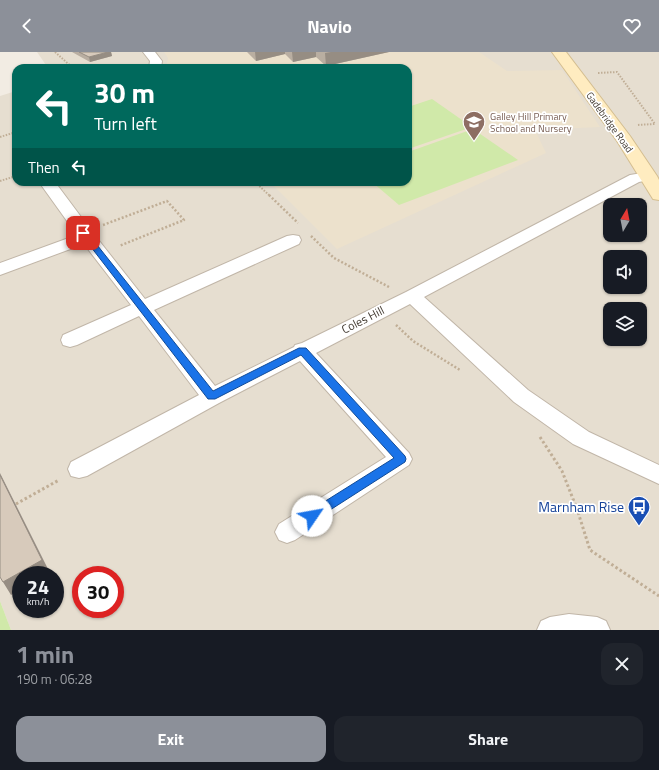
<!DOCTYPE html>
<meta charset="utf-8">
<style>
body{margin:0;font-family:"Titillium Web",sans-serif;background:#20242c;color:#f1f3f6;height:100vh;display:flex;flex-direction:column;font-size:15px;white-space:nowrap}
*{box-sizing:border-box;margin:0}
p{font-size:13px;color:#9ea1a6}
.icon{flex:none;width:22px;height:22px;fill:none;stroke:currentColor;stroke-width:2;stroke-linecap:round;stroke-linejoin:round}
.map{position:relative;height:578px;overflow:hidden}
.details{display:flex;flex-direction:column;background:#171b24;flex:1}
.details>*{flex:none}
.guide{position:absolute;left:12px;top:12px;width:400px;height:122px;border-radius:12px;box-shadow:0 1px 3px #0004;background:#00695c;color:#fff;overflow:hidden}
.needle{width:26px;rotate:10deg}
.controls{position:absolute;left:603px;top:146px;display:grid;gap:8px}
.controls a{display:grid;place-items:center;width:44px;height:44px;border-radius:8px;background:#171b24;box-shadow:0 1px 3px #0004;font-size:20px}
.speed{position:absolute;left:12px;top:514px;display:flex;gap:8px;font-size:20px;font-weight:700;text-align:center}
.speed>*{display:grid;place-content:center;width:52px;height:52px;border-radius:50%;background:#171b24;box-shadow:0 1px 3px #0004;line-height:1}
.speed small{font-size:10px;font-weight:400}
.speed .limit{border:6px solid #d22;background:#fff;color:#111}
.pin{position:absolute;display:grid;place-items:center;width:34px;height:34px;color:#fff;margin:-17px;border-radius:8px;box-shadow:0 2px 6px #0006}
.me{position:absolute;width:44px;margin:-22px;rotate:57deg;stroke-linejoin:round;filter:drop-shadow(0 0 3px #0008)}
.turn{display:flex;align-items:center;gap:14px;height:84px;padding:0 16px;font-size:18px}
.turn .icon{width:52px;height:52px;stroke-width:2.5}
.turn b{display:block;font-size:28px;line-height:34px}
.then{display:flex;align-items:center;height:38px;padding:0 16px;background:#0003;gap:8px;font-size:15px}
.round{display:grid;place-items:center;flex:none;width:42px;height:42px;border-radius:12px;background:#20242c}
.overview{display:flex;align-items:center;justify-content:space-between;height:68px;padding:0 16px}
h1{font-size:24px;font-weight:700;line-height:30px;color:#8c9099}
.button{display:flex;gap:8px;margin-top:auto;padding:8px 16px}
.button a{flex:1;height:46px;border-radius:12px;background:#8c9099;color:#fff;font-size:16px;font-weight:700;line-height:46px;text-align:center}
.button a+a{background:#20242c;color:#f1f3f6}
header{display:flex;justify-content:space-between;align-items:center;height:52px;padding:0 16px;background:#8c9099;color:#fff;font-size:18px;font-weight:700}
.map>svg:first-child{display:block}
</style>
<header><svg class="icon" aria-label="back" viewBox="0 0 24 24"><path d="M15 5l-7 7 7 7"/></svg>Navio<svg class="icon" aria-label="heart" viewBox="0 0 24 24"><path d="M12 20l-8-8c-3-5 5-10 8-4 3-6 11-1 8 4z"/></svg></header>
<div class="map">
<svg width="659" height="578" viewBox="0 0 659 578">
<rect width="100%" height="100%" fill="#f2ece3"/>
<path fill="#e6ded0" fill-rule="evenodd" d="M37 0H659V578H11L0 549V44L16 39V130H408V16H48ZM610 153H640V183H610ZM610 205H640V235H610ZM610 257H640V287H610ZM21 523H55V557H21ZM81 523H115V557H81Z"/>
<polygon fill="#ece1cc" points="164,0 479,0 507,19 562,18 600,75 535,78 546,101 337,197 270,130 408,130 408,16 166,16 168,6"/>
<g fill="#d0e9a9">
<polygon points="432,47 472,75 408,97 408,55"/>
<polygon points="473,77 518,108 399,153 372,130 408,130 408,100"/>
<polygon points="0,549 11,578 0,578"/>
</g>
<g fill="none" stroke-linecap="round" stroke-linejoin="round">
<g stroke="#c1b6a8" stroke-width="2">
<g id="street">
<polygon points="143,0 155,0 162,9 161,16 149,16 150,9"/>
<polygon points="648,120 653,121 655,124 653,127 639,130 424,245 528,338 589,380 659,413 659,432 573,392 514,350 410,252 316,301 409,401 412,407 409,413 295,488 287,491 279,488 275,480 279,472 386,405 300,309 219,351 87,424 79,426 71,424 68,417 71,410 199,343 139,264 77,293 70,295 63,293 61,288 63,283 131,253 84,192 0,223 0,211 77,183 39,130 55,130 93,181 145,247 287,184 293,183 299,184 301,188 299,192 154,258 215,334 294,295 295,293 302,291 406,240 630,123"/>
<polygon points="569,562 597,565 606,569 610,578 537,578 541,569 550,565"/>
</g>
</g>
<g stroke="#d4be90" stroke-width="2">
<polygon id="secondary" points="552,0 566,0 630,84 657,124 659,128 659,148 653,147 617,89"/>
</g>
<g stroke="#c0ae96" stroke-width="2" stroke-dasharray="1.5 1.5" stroke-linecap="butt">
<polyline points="55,0 73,16"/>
<polyline points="598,21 617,20 655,72 637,73"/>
<polyline points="0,85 16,80"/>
<polyline points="0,129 16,124"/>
<polyline points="255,130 270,144"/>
</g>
<g stroke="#c0ae96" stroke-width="2.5" stroke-dasharray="2 2" stroke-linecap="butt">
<polyline points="269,143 298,171"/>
<polyline points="103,173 167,149 184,168 119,194"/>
<polyline points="311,184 334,206 389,235"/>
<polyline points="396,273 413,289 460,318"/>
</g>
<g stroke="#c0ae96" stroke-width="3" stroke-dasharray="2.5 2.5" stroke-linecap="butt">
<polyline points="540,385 562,419 577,457 590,498 659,544"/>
<polyline points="16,452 59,428"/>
</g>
<use href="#street" fill="#fff" fill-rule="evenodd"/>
<use href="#secondary" fill="#ffecc0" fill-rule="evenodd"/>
</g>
<g fill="#b9aea1">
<polygon points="72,0 111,0 112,4 90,10"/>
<polygon points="247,0 389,0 326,14 316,5 293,10 285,2 256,9"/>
</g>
<g fill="#968d83">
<polygon points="108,0 111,0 112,4 90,10 89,5"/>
<polygon points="255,0 285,0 285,2 256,9"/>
<polygon points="292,0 316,0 316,5 293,10"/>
<polygon points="331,0 389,0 326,14 325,1"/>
<polygon points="0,421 50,521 46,523 21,523 21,537 11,543 3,530"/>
</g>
<g fill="#d7cabb" stroke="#968d83">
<polygon points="79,0 108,0 89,5"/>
<polygon points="0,423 42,508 3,530 0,525"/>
</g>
<polygon fill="#1a73e8" stroke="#114b97" points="83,178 86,179 213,339 299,296 306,296 405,404 406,407 405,410 316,467 312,469 308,467 307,464 308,460 394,406 301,303 215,347 208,347 81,182 80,181"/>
<defs>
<g id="school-pin" transform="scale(1.15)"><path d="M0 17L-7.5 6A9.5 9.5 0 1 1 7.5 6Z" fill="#8d6e63" stroke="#fff"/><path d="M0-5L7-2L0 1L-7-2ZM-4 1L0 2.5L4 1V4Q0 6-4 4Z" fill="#fff"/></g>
<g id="bus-pin" transform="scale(1.15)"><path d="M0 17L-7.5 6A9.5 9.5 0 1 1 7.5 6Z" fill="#1a4fb4" stroke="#fff"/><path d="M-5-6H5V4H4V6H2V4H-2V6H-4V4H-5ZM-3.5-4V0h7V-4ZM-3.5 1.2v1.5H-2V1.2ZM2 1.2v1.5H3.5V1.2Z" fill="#fff"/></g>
</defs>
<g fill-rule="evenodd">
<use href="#school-pin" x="474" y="70"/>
<use href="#bus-pin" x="639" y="455"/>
</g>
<g text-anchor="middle" stroke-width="3.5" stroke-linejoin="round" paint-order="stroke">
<g font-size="10" fill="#785e54" stroke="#fff" text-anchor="start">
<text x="490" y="68">Galley Hill Primary<tspan x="490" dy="12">School and Nursery</tspan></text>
</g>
<g font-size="10" fill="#443c33" stroke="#fff">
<text transform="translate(610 70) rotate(54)" y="4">Gadebridge Road</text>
</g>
<g font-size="12" fill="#443c33" stroke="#fff">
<text transform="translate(363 268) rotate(-27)" y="4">Coles Hill</text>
</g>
<g font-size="14" fill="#164399" stroke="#fff" text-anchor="end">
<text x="624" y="460">Marnham Rise</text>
</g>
</g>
</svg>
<div class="controls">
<a><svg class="needle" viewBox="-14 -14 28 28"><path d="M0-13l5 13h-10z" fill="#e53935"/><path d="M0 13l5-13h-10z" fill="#9ea1a6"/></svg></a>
<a><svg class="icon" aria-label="sound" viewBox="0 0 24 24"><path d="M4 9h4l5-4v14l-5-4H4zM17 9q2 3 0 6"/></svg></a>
<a><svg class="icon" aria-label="layers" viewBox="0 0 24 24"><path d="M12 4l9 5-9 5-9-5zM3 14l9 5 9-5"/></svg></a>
</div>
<div class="speed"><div>24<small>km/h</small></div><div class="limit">30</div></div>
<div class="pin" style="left:83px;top:181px;background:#d93025"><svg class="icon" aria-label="arrive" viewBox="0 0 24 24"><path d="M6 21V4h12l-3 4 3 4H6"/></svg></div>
<svg class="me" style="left:312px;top:464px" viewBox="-20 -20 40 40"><circle r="19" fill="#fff"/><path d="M0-13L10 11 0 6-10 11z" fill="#1a73e8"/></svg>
<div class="guide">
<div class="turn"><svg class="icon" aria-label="left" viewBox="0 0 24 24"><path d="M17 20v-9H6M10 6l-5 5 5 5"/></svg><div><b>30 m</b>Turn left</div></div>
<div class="then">Then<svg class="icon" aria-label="left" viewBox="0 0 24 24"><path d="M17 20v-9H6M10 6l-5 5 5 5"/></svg></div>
</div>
</div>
<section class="details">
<div class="overview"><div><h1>1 min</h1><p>190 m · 06:28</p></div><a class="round"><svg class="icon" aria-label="close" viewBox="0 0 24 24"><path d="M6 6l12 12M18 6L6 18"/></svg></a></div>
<div class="button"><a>Exit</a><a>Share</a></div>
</section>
